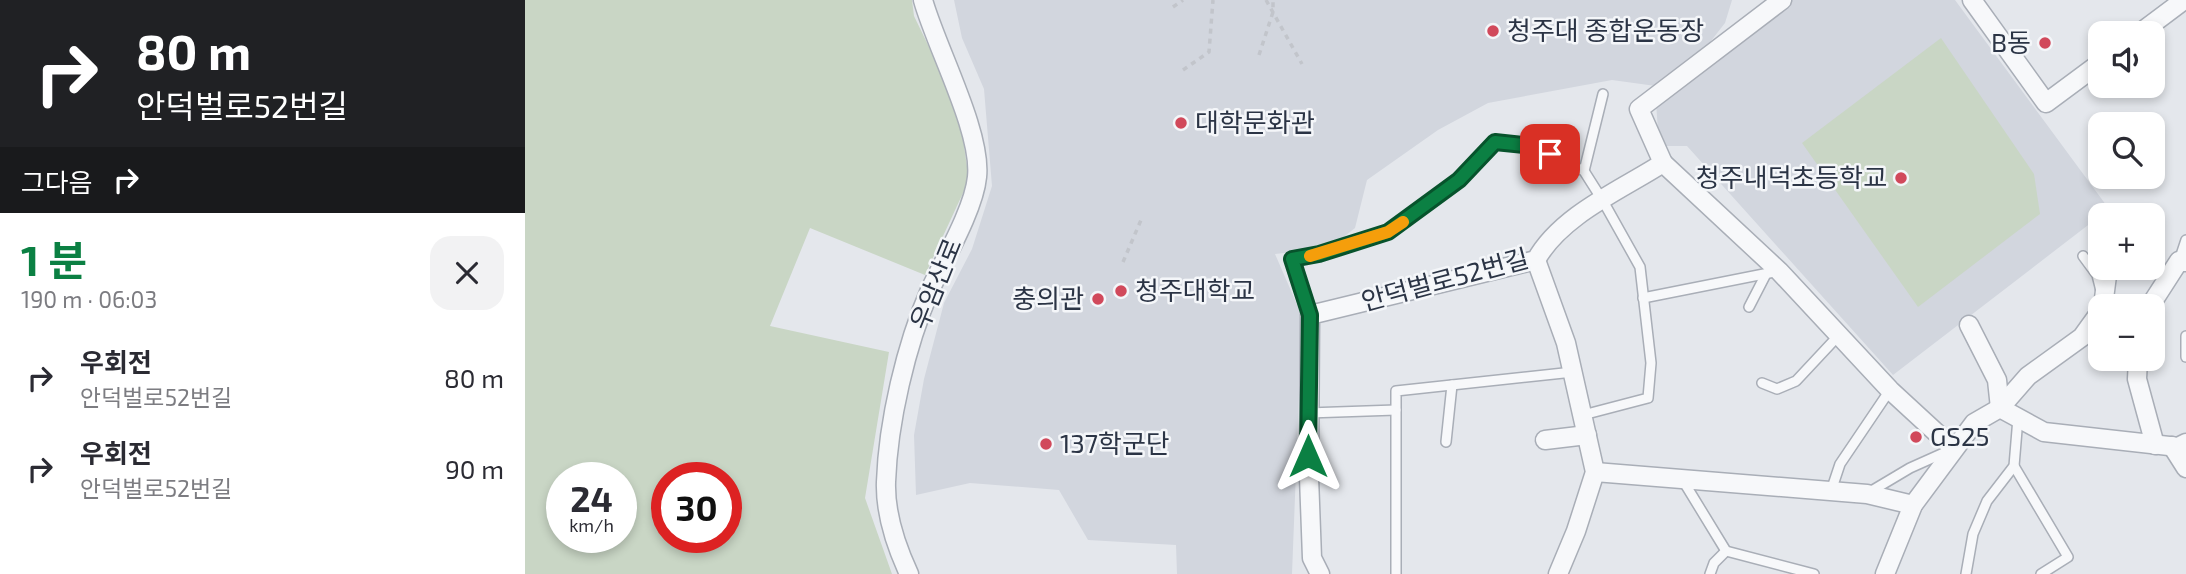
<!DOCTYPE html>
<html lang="ko">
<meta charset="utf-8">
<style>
body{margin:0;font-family:"Exo 2","Noto Sans KR",sans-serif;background:#f2f2f3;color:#2b2b33;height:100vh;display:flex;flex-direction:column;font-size:26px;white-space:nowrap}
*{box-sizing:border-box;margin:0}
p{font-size:23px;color:#7c7c81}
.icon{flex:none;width:38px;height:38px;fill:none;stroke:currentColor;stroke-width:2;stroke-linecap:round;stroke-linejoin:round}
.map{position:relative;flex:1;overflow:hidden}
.details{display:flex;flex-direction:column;background:#fff;width:525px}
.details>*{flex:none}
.hud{background:#202124;color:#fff;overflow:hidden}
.controls{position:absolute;left:1563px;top:21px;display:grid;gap:14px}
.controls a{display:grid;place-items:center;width:77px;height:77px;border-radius:14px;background:#fff;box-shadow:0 4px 10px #0003;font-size:35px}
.speed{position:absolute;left:21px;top:462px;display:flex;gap:14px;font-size:35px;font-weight:700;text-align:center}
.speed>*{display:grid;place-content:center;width:91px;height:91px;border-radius:50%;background:#fff;box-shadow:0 4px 10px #0003;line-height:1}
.speed small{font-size:18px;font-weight:400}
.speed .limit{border:10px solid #d22;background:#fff;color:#111}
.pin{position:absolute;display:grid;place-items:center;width:60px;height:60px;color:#fff;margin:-30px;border-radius:14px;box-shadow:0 4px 10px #0006}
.me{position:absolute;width:77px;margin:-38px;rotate:0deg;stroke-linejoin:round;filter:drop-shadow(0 0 5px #0008)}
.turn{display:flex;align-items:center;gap:24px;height:147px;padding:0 21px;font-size:32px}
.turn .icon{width:91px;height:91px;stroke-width:2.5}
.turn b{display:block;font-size:49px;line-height:60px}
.then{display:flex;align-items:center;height:66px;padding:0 21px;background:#0003;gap:14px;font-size:26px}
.round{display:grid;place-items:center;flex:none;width:74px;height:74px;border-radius:21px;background:#f2f2f3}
.head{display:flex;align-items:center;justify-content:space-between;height:119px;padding:0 21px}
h1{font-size:42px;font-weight:700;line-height:52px;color:#0b8043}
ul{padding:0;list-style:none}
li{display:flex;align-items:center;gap:21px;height:91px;padding:0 21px}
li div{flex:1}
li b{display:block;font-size:26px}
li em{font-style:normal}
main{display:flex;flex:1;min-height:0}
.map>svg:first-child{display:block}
</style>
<main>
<section class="details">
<div class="hud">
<div class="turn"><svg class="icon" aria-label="right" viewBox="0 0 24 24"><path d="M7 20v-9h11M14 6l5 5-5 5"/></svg><div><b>80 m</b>안덕벌로52번길</div></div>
<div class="then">그다음<svg class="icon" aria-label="right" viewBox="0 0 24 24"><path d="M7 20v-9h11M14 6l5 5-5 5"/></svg></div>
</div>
<div class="head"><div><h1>1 분</h1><p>190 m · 06:03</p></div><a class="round"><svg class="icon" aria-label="close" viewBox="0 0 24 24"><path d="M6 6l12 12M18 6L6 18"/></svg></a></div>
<ul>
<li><svg class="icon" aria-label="right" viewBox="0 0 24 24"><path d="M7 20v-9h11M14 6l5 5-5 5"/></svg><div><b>우회전</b><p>안덕벌로52번길</p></div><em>80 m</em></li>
<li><svg class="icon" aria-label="right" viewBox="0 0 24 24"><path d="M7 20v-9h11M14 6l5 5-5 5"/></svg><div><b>우회전</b><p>안덕벌로52번길</p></div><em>90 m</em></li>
</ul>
</section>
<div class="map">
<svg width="1661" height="574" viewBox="0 0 1661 574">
<rect width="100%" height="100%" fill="#e4e7ec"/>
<g fill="#d2d6de">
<polygon points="429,0 1207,0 1200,23 1164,69 1138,87 1087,80 963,103 913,130 842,180 830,228 805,248 750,254 777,316 767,574 652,574 651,545 563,540 534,490 445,483 391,495 389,435 399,379 419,303 447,249 467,186 459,89 437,38"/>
<polygon points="1266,0 1430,0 1584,209 1368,375 1162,146 1134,146 1131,102"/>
</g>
<g fill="#c9d6c5" fill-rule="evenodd">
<path d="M0 0H387L389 16 418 76 438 139 444 180 400 275 285 228 245 326 364 352 340 498 367 574H0ZM37 478H96V537H37ZM142 478H201V537H142Z"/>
<polygon points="1416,38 1509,174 1515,214 1393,307 1277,143"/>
</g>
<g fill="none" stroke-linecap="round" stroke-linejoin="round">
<g stroke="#a9aeb7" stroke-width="12">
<g id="service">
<polyline points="1059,171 1078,94"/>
<polyline points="1558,256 1572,275 1576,291"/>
<polyline points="1654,261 1661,240"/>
<polyline points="1118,298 1254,271"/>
<polyline points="1224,307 1241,274"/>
<polyline points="785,315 767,259 794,254 863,232 934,180 970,142 1008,146 1059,171 1078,201 1115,267 1126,363 1123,398 1058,415"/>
<polyline points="1661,336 1661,357"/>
<polyline points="1237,383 1252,389 1271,381 1314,335"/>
<polyline points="783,413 871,410"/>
<polyline points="921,442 927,385"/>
<polyline points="1489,466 1543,557 1516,574"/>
<polyline points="1157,479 1201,551 1289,574"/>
<polyline points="1306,491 1315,464 1365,390"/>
<polyline points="1343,493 1385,468 1423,451"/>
<polyline points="871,574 871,391 1048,372"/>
<polyline points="1185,574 1189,563 1201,551"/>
<polyline points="1441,574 1448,534 1462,501 1489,466 1493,418"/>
</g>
</g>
<g stroke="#a9aeb7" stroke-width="21">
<g id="minor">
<polyline points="1447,0 1521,103 1575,63"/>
<polyline points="1615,33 1659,0"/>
<polyline points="1138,163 1114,109 1257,0"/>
<polyline points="1011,260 1041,343 1070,472 1051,531 1033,574"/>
<polyline points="1578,306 1583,268"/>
<polyline points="1625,306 1654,261 1661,262"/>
<polyline points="1444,325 1472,380 1475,408"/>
<polyline points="1613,359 1612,379 1630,445"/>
<polyline points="1475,408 1503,376 1557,337 1575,312"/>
<polyline points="1020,440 1062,435"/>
<polyline points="1647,446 1661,468"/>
<polyline points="1070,472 1342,494 1388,505"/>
<path d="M384 574C371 546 360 513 361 482 363 422 381 345 405 290 419 260 449 209 452 177 457 132 411 47 398 0"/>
<path d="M795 574 787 558 784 477 785 315 1011 260C1036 215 1096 190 1138 163L1254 271 1365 390 1428 448"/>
<polyline points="1360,574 1388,505 1449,423 1475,408 1519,432 1653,447 1661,443"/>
</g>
</g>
<g stroke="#c2c5cb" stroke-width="3.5" stroke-dasharray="5 5" stroke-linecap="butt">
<polyline points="741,0 777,64"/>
<polyline points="648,7 658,0"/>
<polyline points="734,55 748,12 748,0"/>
<polyline points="658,70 684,52 688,0"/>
<polyline points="598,262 616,220"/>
</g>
<use href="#service" stroke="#f7f8fa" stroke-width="9"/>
<use href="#minor" stroke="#f7f8fa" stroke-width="18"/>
</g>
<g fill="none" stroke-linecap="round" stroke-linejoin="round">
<g stroke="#07532c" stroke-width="18">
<polyline id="route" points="783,456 785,315 767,259 794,254 863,232 934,180 970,142 1008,146 1025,154"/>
</g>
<use href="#route" stroke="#0b8043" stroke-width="12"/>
<polyline stroke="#f59e0b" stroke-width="12" points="785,256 863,232 878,222"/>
</g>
<g fill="#d1495b" stroke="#f4f6f9" stroke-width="2.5">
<circle cx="968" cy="31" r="7"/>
<circle cx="1520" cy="43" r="7"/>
<circle cx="656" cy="123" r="7"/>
<circle cx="1376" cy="178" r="7"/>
<circle cx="596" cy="291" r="7"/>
<circle cx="573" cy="299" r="7"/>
<circle cx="1391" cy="437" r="7"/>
<circle cx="521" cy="444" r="7"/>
</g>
<g text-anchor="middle" stroke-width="5" stroke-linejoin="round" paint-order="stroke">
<g font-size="26" fill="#2b3445" stroke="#f4f6f9" text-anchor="start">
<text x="982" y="40">청주대 종합운동장</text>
<text x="1506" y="52" text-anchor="end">B동</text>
<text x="670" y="132">대학문화관</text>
<text x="1362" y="187" text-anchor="end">청주내덕초등학교</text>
<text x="610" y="300">청주대학교</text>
<text x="559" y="308" text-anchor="end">충의관</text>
<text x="1405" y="446">GS25</text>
<text x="535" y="453">137학군단</text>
</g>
<g font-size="26" fill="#2b3445" stroke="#f4f6f9">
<text transform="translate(920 280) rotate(-15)" y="9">안덕벌로52번길</text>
<text transform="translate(411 284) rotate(-68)" y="9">우암산로</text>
</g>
</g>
</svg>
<div class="controls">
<a><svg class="icon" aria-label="sound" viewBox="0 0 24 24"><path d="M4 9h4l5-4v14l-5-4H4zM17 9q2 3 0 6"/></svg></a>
<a><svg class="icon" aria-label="search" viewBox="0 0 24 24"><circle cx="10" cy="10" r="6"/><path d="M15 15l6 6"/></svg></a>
<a>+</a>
<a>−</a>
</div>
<div class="speed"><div>24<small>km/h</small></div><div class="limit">30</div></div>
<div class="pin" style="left:1025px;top:154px;background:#d93025"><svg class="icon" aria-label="arrive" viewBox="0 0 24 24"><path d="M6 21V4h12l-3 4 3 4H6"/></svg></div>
<svg class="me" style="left:783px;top:456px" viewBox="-20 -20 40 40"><path d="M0-17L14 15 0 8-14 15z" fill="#0b8043" stroke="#fff" stroke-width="4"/></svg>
</div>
</main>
